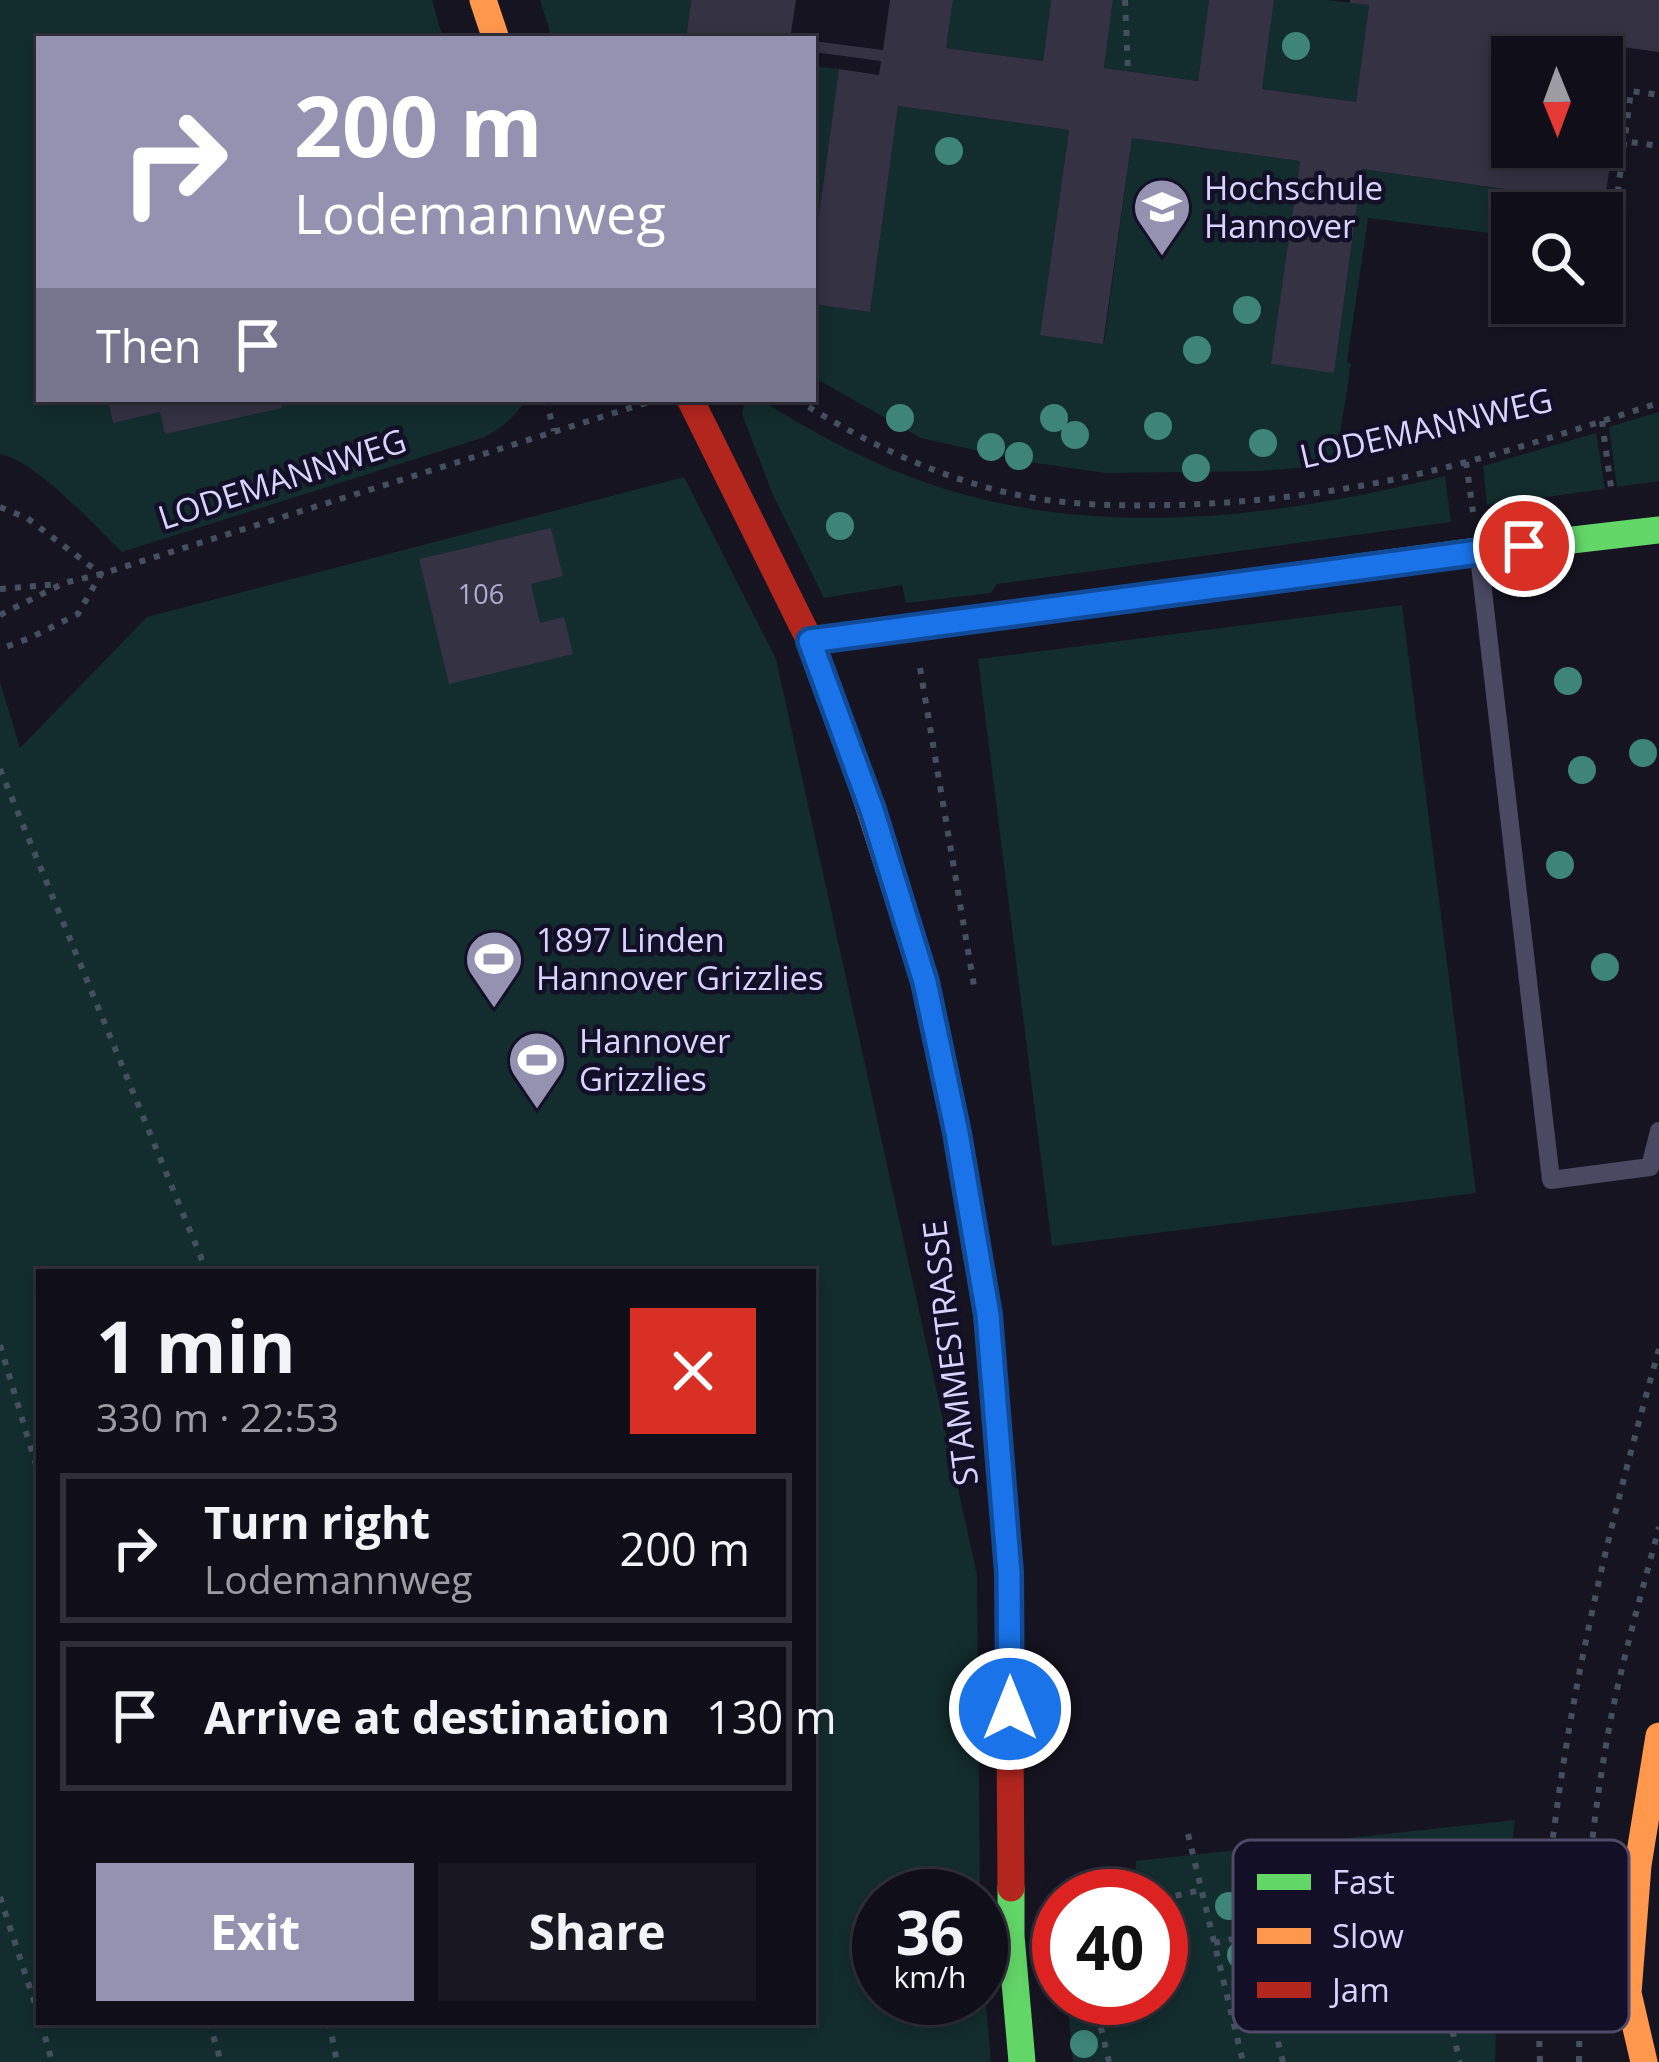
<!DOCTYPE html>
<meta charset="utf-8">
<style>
body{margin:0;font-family:"Open Sans",sans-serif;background:#191822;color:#f1f3f6;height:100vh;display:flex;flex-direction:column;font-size:45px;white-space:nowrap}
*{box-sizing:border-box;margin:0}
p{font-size:39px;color:#9c9ca2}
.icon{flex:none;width:66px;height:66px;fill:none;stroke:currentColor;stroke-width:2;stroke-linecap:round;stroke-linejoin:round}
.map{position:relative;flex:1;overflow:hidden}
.panel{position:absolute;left:36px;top:1269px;width:780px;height:756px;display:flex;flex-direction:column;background:#100f19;border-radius:0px;box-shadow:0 6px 18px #0003,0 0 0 3px #302f38}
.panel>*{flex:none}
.top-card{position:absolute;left:36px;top:36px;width:780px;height:366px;border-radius:0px;box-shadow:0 6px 18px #0003,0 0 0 3px #302f38;background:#9591b1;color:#fff;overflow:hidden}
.needle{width:78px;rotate:179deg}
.tools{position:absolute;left:1491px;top:36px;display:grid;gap:24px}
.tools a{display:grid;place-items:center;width:132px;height:132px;border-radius:0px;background:#100f19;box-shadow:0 6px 18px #0003,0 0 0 3px #302f38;font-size:60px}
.speed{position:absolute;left:852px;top:1869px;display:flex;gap:24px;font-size:60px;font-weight:700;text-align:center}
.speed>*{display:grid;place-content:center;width:156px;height:156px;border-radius:50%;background:#100f19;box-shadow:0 6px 18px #0003,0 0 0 3px #302f38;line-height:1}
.speed small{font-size:30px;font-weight:400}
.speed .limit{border:18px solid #d22;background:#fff;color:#111}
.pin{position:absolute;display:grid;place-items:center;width:102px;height:102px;color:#fff;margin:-51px;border:6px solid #fff;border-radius:50%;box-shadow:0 3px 12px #0007}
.me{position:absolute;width:132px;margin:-66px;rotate:0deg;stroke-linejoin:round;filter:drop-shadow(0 0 9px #0008)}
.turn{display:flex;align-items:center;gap:42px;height:252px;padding:0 60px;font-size:54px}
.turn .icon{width:156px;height:156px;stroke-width:2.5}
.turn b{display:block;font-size:84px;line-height:102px}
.then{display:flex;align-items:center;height:114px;padding:0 60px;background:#0003;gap:24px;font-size:45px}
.round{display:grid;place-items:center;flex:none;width:126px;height:126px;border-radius:0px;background:#191822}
.headline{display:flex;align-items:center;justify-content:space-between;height:204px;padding:0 60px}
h1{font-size:72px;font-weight:700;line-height:90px}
.cta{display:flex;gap:24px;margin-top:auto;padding:24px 60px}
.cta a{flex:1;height:138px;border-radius:0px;background:#9591b1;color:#fff;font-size:48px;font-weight:700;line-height:138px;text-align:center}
.cta a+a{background:#191822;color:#f1f3f6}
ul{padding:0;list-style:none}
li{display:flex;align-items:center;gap:36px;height:150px;margin:0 24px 18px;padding:0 36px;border:6px solid #302f38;border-radius:0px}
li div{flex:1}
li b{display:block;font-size:45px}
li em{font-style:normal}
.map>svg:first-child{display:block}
</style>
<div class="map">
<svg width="1659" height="2062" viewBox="0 0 1659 2062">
<rect width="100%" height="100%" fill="#161421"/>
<g fill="#132c2d" fill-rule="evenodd">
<path d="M0 0H432L443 39H39V399H526C515 417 503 427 485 437L122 552C94 525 36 461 0 454Z"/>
<polygon points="540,0 691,0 686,39 552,39"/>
<polygon points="953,0 1051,0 1043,61 946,48"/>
<polygon points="1113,0 1209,0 1198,81 1104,68"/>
<polygon points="1274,0 1327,0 1369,5 1356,102 1262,89"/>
<polygon points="813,66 839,69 813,258"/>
<polygon points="898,106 1069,130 1040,334 1104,343 1132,138 1300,161 1272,364 1334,372 1362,169 1503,189 1497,234 1368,218 1347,362 1351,364 1335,465 1262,471 1106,473 1028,462 921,438 813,377 813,304 870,311"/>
<path d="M759 399C815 434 876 467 939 487 1104 540 1280 517 1445 476L1451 522 997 584 991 593 906 603 902 585 824 598 773 495 742 414 745 400Z"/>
<polygon points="1659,412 1659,481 1617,487 1609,427"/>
<polygon points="1596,433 1605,489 1487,505 1483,466"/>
<path d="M684 477 776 659 977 1575 980 1896H879V1998H981V1945L991 2062H0V682L20 748 147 617ZM39 1272H813V2022H39Z"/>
<polygon points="1402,605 1476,1193 1052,1246 978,659"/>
<polygon points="1515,1820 1498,1963 1495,2062 1073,2062 1067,1998 1161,1998 1161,1896 1059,1896 1059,1918 1056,1892 1135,1881 1136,1861"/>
</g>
<g fill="#343243">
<polygon points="691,0 796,0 790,39 686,39"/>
<polygon points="890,0 953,0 946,48 1043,61 1051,0 1113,0 1104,68 1198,81 1209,0 1274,0 1262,89 1356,102 1369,5 1350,3 1350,0 1659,0 1659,52 1608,45 1606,57 1512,57 1512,147 1602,147 1602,87 1621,90 1603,213 1531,213 1534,193 1362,169 1334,373 1271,364 1300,161 1132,138 1103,344 1040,335 1069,130 898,106 870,312 813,304 813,258 839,69 879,75 881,61 813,52 813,41 883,50"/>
<polygon points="108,399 280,399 282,408 165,434 160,412 113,423"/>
<polygon points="551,528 563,576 531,584 540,623 564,617 573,654 449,684 419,559"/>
</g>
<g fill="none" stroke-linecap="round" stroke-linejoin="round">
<g stroke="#44505f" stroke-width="6" stroke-dasharray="6 9" stroke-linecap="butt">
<polyline points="1125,0 1128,71"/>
<polyline points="1602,138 1659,146"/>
<polyline points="1602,242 1611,243 1631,91 1659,95"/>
<polyline points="1502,273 1515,190"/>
<polyline points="546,399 554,431"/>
<path d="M796 399C862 441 936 477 1013 494 1068 506 1121 506 1177 505 1275 502 1371 488 1466 462 1531 445 1595 423 1659 403"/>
<polyline points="1602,421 1612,495"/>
<polyline points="1466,462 1473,512"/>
<polyline points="0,507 27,518 101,574 78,614 30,638 0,649"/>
<polyline points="0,589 60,584"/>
<polyline points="0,615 64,583 101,574 646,403"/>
<polyline points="920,668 974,986"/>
<polyline points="0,769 207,1272"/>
<polyline points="0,1345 39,1475"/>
<polyline points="1188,1834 1243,2062"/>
<polyline points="0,1897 39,2016"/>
<polyline points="1161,1899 1201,1890"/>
<polyline points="1214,1943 1252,1935"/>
<polyline points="1094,1998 1109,2062"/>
<polyline points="41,2022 52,2062"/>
<polyline points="209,2022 221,2062"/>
<polyline points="329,2022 337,2062"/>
<polyline points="1283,2062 1242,1895 1409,1855 1460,2062"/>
<path d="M1540 2062C1536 1979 1544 1897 1556 1815 1577 1656 1616 1502 1659 1349"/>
<path d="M1579 2062C1580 1949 1589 1835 1610 1723 1623 1657 1642 1592 1659 1527"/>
</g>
<polyline stroke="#4a4962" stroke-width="18" points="1479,556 1551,1180 1650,1167 1659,1131"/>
<g stroke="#63d668" stroke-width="27">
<polyline points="810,641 1478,551 1659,530"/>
<polyline points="1011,1888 1011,1936 1022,2062"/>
</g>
<g stroke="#ff974d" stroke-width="27">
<polyline points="483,0 496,39"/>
<polyline points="858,772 925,982 957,1133 978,1262"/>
<polyline points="1644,2062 1628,1993 1638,1865 1659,1736"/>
</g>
<g stroke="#b3261e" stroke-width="27">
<polyline points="690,399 810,641 858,772"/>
<polyline points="978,1262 987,1315 1009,1573 1011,1888"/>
</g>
</g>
<g fill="#3e8478">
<circle cx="1296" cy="46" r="14"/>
<circle cx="949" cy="151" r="14"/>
<circle cx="1247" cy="310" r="14"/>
<circle cx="1197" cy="350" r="14"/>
<circle cx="900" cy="418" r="14"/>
<circle cx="1054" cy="418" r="14"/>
<circle cx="1158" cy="426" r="14"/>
<circle cx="1075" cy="435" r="14"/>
<circle cx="1263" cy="443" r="14"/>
<circle cx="991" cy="447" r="14"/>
<circle cx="1019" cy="456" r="14"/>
<circle cx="1196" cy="468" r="14"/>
<circle cx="840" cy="526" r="14"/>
<circle cx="1568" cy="681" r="14"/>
<circle cx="1643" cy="753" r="14"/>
<circle cx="1582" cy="770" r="14"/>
<circle cx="1560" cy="865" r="14"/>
<circle cx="1605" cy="967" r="14"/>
<circle cx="1229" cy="1906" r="14"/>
<circle cx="1241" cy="1955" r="14"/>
<circle cx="1511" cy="2019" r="14"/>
<circle cx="1084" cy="2044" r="14"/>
</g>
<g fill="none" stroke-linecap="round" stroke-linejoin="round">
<g stroke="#114b97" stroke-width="30">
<polyline id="route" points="1010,1709 1009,1573 988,1315 957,1133 925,982 872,810 810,641 1524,546"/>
</g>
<use href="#route" stroke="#1a73e8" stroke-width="21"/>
</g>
<defs>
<g id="university-pin" transform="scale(3)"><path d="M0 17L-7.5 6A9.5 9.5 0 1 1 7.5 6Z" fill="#9591b1" stroke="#130f26"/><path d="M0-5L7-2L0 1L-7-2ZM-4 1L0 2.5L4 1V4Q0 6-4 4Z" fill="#fff"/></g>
<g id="stadium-pin" transform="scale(3)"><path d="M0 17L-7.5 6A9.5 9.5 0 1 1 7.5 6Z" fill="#9591b1" stroke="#130f26"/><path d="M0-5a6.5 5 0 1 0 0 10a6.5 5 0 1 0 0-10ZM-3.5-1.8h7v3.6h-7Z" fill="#fff"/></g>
</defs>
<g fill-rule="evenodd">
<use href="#university-pin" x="1162" y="207"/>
<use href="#stadium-pin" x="494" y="959"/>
<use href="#stadium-pin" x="537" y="1060"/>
</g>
<g text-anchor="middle" stroke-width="9" stroke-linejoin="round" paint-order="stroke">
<g font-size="27" fill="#b0acd0">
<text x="481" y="604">106</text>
</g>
<g font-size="33" fill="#d9d4ff" stroke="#130f26" text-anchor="start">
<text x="1204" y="200">Hochschule<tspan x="1204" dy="38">Hannover</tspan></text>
<text x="536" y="952">1897 Linden<tspan x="536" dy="38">Hannover Grizzlies</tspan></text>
<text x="579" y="1053">Hannover<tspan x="579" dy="38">Grizzlies</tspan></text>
</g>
<g font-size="33" fill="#d9d4ff" stroke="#130f26">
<text transform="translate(1426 428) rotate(-13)" y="12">LODEMANNWEG</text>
<text transform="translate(282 479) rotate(-18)" y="12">LODEMANNWEG</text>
<text transform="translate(950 1353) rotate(-97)" y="12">STAMMESTRASSE</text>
</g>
</g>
<rect x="1233" y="1840" width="396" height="192" rx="18" fill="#130f26" stroke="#4e4a67" stroke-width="3"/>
<rect x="1257" y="1874" width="54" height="16" fill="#63d668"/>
<rect x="1257" y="1928" width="54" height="16" fill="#ff974d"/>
<rect x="1257" y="1982" width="54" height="16" fill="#b3261e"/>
<g font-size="33" fill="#d9d4ff">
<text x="1332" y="1894">Fast</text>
<text x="1332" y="1948">Slow</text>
<text x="1332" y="2002">Jam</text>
</g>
</svg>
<div class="tools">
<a><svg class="needle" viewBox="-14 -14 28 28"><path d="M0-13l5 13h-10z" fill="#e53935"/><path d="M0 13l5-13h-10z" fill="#9c9ca2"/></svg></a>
<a><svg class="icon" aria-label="search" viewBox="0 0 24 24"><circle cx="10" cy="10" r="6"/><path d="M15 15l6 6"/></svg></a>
</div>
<div class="speed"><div>36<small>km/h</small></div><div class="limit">40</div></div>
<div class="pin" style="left:1524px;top:546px;background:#d93025"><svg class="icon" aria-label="arrive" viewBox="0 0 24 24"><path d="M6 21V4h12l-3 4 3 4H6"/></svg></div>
<svg class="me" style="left:1010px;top:1709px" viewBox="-20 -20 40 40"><circle r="17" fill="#1a73e8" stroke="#fff" stroke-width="3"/><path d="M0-11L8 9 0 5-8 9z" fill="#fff"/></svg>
<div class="top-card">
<div class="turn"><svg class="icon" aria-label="right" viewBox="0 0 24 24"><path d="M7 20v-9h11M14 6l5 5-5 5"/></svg><div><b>200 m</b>Lodemannweg</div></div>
<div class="then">Then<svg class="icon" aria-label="arrive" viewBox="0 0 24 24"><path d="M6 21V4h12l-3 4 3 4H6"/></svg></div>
</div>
<section class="panel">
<div class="headline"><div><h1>1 min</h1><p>330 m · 22:53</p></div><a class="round" style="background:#d93025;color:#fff"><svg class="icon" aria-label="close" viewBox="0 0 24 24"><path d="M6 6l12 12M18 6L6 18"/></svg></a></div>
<ul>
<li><svg class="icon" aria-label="right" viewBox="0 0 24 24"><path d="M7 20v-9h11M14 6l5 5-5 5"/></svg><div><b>Turn right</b><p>Lodemannweg</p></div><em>200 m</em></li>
<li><svg class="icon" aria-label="arrive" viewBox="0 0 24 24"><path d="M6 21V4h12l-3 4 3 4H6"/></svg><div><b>Arrive at destination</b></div><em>130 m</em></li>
</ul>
<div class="cta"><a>Exit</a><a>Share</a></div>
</section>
</div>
